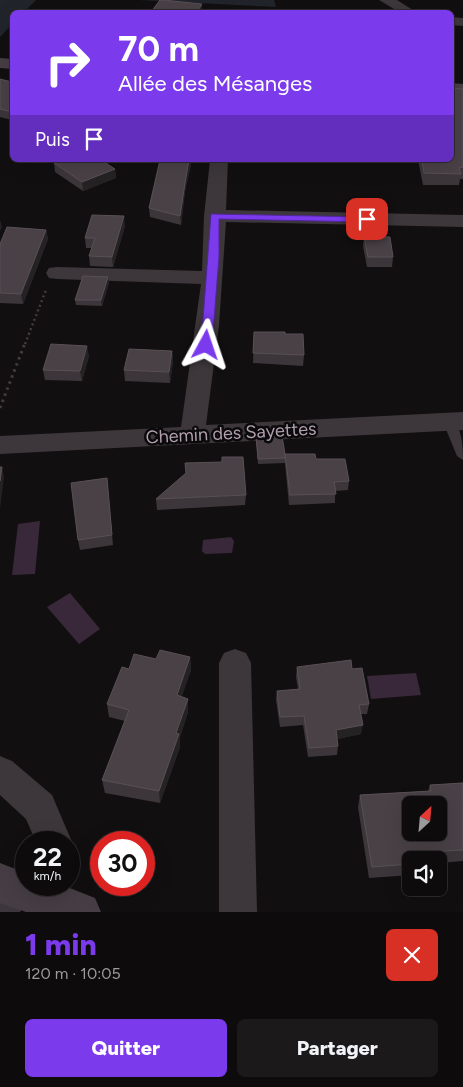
<!DOCTYPE html>
<html lang="fr">
<meta charset="utf-8">
<style>
body{margin:0;font-family:Figtree,sans-serif;background:#1b191a;color:#f1f3f6;height:100vh;display:flex;flex-direction:column;font-size:19px;white-space:nowrap}
*{box-sizing:border-box;margin:0}
p{font-size:16px;color:#9a9b9d}
.icon{flex:none;width:28px;height:28px;fill:none;stroke:currentColor;stroke-width:2;stroke-linecap:round;stroke-linejoin:round}
.map{position:relative;height:912px;overflow:hidden}
.details{display:flex;flex-direction:column;background:#0d0b0c;flex:1}
.details>*{flex:none}
.top-card{position:absolute;left:10px;top:10px;width:444px;height:152px;border-radius:8px;box-shadow:0 5px 20px #0002,0 0 0 1px #2d2b2d;background:#7c3aed;color:#fff;overflow:hidden}
.needle{width:32px;rotate:26deg}
.controls{position:absolute;left:402px;top:796px;display:grid;gap:10px}
.controls a{display:grid;place-items:center;width:45px;height:45px;border-radius:8px;background:#0d0b0c;box-shadow:0 5px 20px #0002,0 0 0 1px #2d2b2d;font-size:25px}
.speed{position:absolute;left:15px;top:831px;display:flex;gap:10px;font-size:25px;font-weight:700;text-align:center}
.speed>*{display:grid;place-content:center;width:65px;height:65px;border-radius:50%;background:#0d0b0c;box-shadow:0 5px 20px #0002,0 0 0 1px #2d2b2d;line-height:1}
.speed small{font-size:12px;font-weight:400}
.speed .limit{border:8px solid #d22;background:#fff;color:#111}
.pin{position:absolute;display:grid;place-items:center;width:42px;height:42px;color:#fff;margin:-21px;border-radius:10px;box-shadow:0 2px 8px #0006}
.me{position:absolute;width:55px;margin:-28px;rotate:5deg;stroke-linejoin:round;filter:drop-shadow(0 0 4px #0008)}
.turn{display:flex;align-items:center;gap:18px;height:105px;padding:0 25px;font-size:22px}
.turn .icon{width:65px;height:65px;stroke-width:2.5}
.turn b{display:block;font-size:35px;line-height:42px}
.then{display:flex;align-items:center;height:48px;padding:0 25px;background:#0003;gap:10px;font-size:19px}
.round{display:grid;place-items:center;flex:none;width:52px;height:52px;border-radius:8px;background:#1b191a}
.summary{display:flex;align-items:center;justify-content:space-between;height:85px;padding:0 25px}
h1{font-size:30px;font-weight:800;line-height:38px;color:#7c3aed}
.primary-button{display:flex;gap:10px;margin-top:auto;padding:10px 25px}
.primary-button a{flex:1;height:58px;border-radius:8px;background:#7c3aed;color:#fff;font-size:20px;font-weight:800;line-height:58px;text-align:center}
.primary-button a+a{background:#1b191a;color:#f1f3f6}
.map>svg:first-child{display:block}
</style>
<div class="map">
<svg width="463" height="912" viewBox="0 0 463 912">
<rect width="100%" height="100%" fill="#110f10"/>
<g fill="#21242b">
<polygon points="0,0 104,0 36,0 24,12 12,12 12,24 0,37"/>
<polygon points="138,0 274,0 276,7"/>
</g>
<g fill="#392839">
<polygon points="40,521 35,574 12,575 18,524"/>
<polygon points="231,537 234,541 232,553 205,554 202,551 203,540"/>
<polygon points="70,593 100,629 79,644 47,607"/>
<polygon points="416,673 421,695 371,699 367,676"/>
</g>
<g fill="none" stroke-linecap="round" stroke-linejoin="round">
<polyline stroke="#423a40" stroke-width="2.5" stroke-dasharray="2 3" stroke-linecap="butt" points="25,344 46,290"/>
<polyline stroke="#423a40" stroke-width="3" stroke-dasharray="2.5 4" stroke-linecap="butt" points="0,408 25,343"/>
<path fill="#3d373b" fill-rule="evenodd" d="M449 418C462 422 463 449 463 460L457 456 443 422Z"/>
<g fill="#3d373b" fill-rule="evenodd">
<polygon points="379,0 397,0 416,12 399,12"/>
<polygon points="451,17 463,18 463,26 451,25"/>
<polygon points="210,160 228,160 226,210 463,215 463,227 226,222 219,325 206,425 463,412 463,430 0,454 0,436 181,427 201,284 57,279 49,278 46,273 49,268 57,267 202,271 204,216"/>
<polygon points="235,649 246,653 251,663 257,912 219,912 219,663 224,653"/>
<polygon points="0,756 12,761 52,795 72,842 69,850 69,842 36,842 26,819 0,795"/>
<polygon points="14,869 26,874 26,885 32,885 33,888 20,912 0,912 0,876"/>
</g>
<g fill="#463e44" fill-rule="evenodd">
<polygon points="0,58 12,59 12,69 0,68"/>
<polygon points="451,83 463,84 463,94 451,93"/>
<polygon points="0,863 26,873 26,885 62,885 95,898 101,912 26,912 0,903"/>
</g>
</g>
<g fill="#3c363a">
<polygon points="0,79 12,82 12,120 0,117"/>
<polygon points="463,89 463,179 460,179 459,185 423,185 418,160 451,160"/>
<polygon points="154,160 192,160 185,191 181,225 150,217 149,208 160,161 155,163"/>
<polygon points="54,163 115,169 116,178 83,191 55,172"/>
<polygon points="125,226 113,267 90,266 89,256 92,248 86,248 85,238"/>
<polygon points="46,230 48,239 23,304 0,303 0,244"/>
<polygon points="364,236 393,257 392,267 367,267 363,246"/>
<polygon points="108,277 109,283 102,306 76,305 75,300"/>
<polygon points="254,332 285,334 304,355 303,366 253,363"/>
<polygon points="172,351 173,361 170,383 125,381 124,370"/>
<polygon points="89,356 82,381 45,380 43,370"/>
<polygon points="256,437 285,454 316,459 349,481 348,490 335,491 335,503 289,505 285,463 258,464"/>
<polygon points="107,478 113,545 80,550 78,540"/>
<polygon points="246,495 245,505 157,510 156,499"/>
<polygon points="190,657 191,670 181,697 188,699 188,712 180,737 180,747 160,803 105,793 102,780 125,721 109,717 107,704 129,669 156,659"/>
<polygon points="297,667 352,669 369,704 367,714 361,714 361,734 337,739 338,746 337,755 308,757 303,725 280,727 276,700 277,691 298,689 296,677"/>
<polygon points="463,783 463,861 439,863 439,860 411,860 411,875 369,878 358,807 360,795 428,791 430,785"/>
</g>
<g fill="#252224">
<polygon points="202,4 202,12 197,12"/>
<polygon points="154,160 163,160 155,163"/>
<polygon points="189,160 192,160 185,191 181,225 180,216 185,183"/>
<polygon points="115,169 116,178 83,191 82,182"/>
<polygon points="124,216 125,226 113,267 112,257"/>
<polygon points="0,219 2,227 0,231"/>
<polygon points="46,230 48,239 23,304 21,294"/>
<polygon points="108,277 109,283 102,306 101,300"/>
<polygon points="87,346 89,356 82,381 80,371"/>
<polygon points="172,351 173,361 170,383 169,372"/>
<polygon points="2,467 4,477 0,509 0,481"/>
<polygon points="190,657 191,670 178,708 177,695"/>
<polygon points="188,699 188,712 180,737 180,747 160,803 159,791 176,733"/>
<polygon points="363,725 361,734 334,740 336,730"/>
</g>
<g fill="#494146" stroke="#595056" fill-rule="evenodd">
<polygon points="160,0 163,0 202,4 197,12 151,12"/>
<polygon points="0,79 12,82 12,112 0,109"/>
<polygon points="451,88 463,89 463,167 459,168 461,174 424,173 422,160 451,160"/>
<polygon points="62,160 101,160 115,169 82,182 54,163"/>
<polygon points="160,160 189,160 185,183 180,216 149,208"/>
<polygon points="92,215 124,216 112,257 89,256 95,238 85,238"/>
<polygon points="7,227 46,230 21,294 0,293 0,244"/>
<polygon points="364,236 390,237 393,257 368,257"/>
<polygon points="83,276 108,277 101,300 75,300"/>
<polygon points="254,332 285,332 285,334 303,334 304,355 253,353"/>
<polygon points="51,344 87,346 80,371 43,370"/>
<polygon points="129,349 172,351 169,372 124,370"/>
<polygon points="282,436 285,454 285,458 258,459 256,437"/>
<polygon points="285,454 315,454 316,459 345,459 349,481 334,482 336,494 290,495"/>
<polygon points="222,457 243,457 246,495 156,499 186,473 185,463 222,462"/>
<polygon points="0,467 2,467 0,481"/>
<polygon points="107,478 112,535 78,540 71,483"/>
<polygon points="160,650 190,657 177,695 188,699 176,733 179,734 159,791 102,780 129,710 107,704 122,667 129,669 134,654 156,659"/>
<polygon points="351,660 352,669 362,668 369,704 359,705 363,725 336,730 338,746 309,748 304,716 280,717 277,691 300,689 297,667"/>
<path d="M463 783V850L425 852 426 860H411V864L372 867 360 795 431 791 430 785ZM411 805H439V832H411Z"/>
</g>
<polygon fill="#7c3aed" stroke="#51269a" points="211,214 367,217 371,219 367,222 219,219 219,257 212,345 206,348 201,345"/>
<g text-anchor="middle" stroke-width="5" stroke-linejoin="round" paint-order="stroke">
<g font-size="18" fill="#b29fae" stroke="#0b0a0b">
<text transform="translate(231 433) rotate(-3)" y="6">Chemin des Sayettes</text>
</g>
</g>
</svg>
<div class="controls">
<a><svg class="needle" viewBox="-14 -14 28 28"><path d="M0-13l5 13h-10z" fill="#e53935"/><path d="M0 13l5-13h-10z" fill="#9a9b9d"/></svg></a>
<a><svg class="icon" aria-label="sound" viewBox="0 0 24 24"><path d="M4 9h4l5-4v14l-5-4H4zM17 9q2 3 0 6"/></svg></a>
</div>
<div class="speed"><div>22<small>km/h</small></div><div class="limit">30</div></div>
<div class="pin" style="left:367px;top:219px;background:#d93025"><svg class="icon" aria-label="arrive" viewBox="0 0 24 24"><path d="M6 21V4h12l-3 4 3 4H6"/></svg></div>
<svg class="me" style="left:206px;top:345px" viewBox="-20 -20 40 40"><path d="M0-17L14 15 0 8-14 15z" fill="#7c3aed" stroke="#fff" stroke-width="4"/></svg>
<div class="top-card">
<div class="turn"><svg class="icon" aria-label="right" viewBox="0 0 24 24"><path d="M7 20v-9h11M14 6l5 5-5 5"/></svg><div><b>70 m</b>Allée des Mésanges</div></div>
<div class="then">Puis<svg class="icon" aria-label="arrive" viewBox="0 0 24 24"><path d="M6 21V4h12l-3 4 3 4H6"/></svg></div>
</div>
</div>
<section class="details">
<div class="summary"><div><h1>1 min</h1><p>120 m · 10:05</p></div><a class="round" style="background:#d93025;color:#fff"><svg class="icon" aria-label="close" viewBox="0 0 24 24"><path d="M6 6l12 12M18 6L6 18"/></svg></a></div>
<div class="primary-button"><a>Quitter</a><a>Partager</a></div>
</section>
